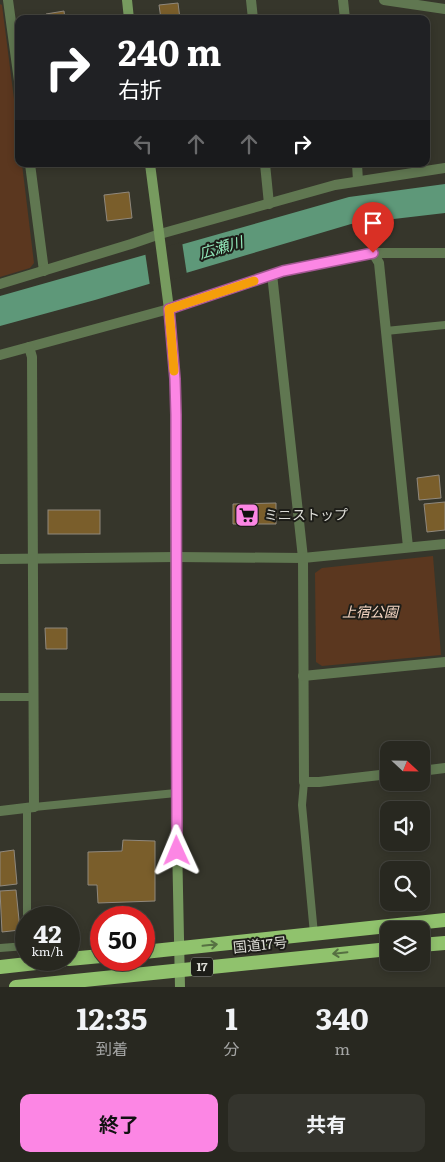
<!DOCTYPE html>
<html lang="ja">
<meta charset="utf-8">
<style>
body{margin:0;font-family:Literata,"Noto Sans JP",serif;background:#34342d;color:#f1f3f6;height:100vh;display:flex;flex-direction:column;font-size:19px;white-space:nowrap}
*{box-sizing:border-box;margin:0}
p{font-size:16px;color:#a5a6a5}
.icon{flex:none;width:28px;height:28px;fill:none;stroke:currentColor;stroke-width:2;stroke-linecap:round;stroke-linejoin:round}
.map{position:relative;height:987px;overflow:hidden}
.panel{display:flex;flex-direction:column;background:#282820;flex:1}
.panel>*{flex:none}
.hud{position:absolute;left:15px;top:15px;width:415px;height:152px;border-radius:10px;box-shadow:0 2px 8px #0003,0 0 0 1px #44443e;background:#202124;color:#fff;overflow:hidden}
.needle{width:32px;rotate:112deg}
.buttons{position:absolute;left:380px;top:741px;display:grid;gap:10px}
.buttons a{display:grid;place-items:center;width:50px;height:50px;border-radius:10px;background:#282820;box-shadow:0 2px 8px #0003,0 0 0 1px #44443e;font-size:25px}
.speed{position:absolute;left:15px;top:906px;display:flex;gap:10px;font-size:25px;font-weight:700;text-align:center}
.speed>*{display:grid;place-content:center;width:65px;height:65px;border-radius:50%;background:#282820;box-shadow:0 2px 8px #0003,0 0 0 1px #44443e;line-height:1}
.speed small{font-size:12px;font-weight:400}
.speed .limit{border:8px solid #d22;background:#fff;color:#111}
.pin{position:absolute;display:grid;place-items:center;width:42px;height:42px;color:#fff;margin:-51px -21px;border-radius:50% 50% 50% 0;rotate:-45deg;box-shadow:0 0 5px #0007}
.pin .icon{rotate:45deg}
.me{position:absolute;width:55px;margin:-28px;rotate:359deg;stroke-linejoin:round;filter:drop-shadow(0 0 4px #0008)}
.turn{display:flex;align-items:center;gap:18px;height:105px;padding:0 20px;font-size:22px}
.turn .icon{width:65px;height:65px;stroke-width:2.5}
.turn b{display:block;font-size:35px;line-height:42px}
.lanes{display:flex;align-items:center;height:48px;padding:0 20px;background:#0003;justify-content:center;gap:25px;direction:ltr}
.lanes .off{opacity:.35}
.eta{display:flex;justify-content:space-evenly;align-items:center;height:85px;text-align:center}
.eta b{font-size:30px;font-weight:700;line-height:35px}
.action{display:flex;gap:10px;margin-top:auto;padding:10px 20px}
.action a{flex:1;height:58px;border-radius:10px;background:#fc86e4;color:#111;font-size:20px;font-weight:700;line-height:58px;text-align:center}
.action a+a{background:#34342d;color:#f1f3f6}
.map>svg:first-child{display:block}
</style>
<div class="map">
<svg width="445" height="987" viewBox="0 0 445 987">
<rect width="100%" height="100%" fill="#36362b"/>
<g fill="#5b371f">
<polygon points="0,4 2,5 19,138 19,164 22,164 34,263 30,268 0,277"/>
<polygon points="433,556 441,655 322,666 316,662 315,573 322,568"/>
</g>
<polygon fill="#5e9879" points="445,184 445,213 351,224 95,300 0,326 0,296 349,197"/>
<polygon fill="#36362b" points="182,242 187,275 150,286 145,252"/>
<g fill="#7a5e2b" stroke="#8f887d">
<polygon points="178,3 180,19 161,19 159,5"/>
<polygon points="64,11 65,19 46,19 46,14"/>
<polygon points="129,192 132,218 107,221 104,195"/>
<polygon points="439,475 441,498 419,500 417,478"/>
<polygon points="445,502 445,530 427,532 424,504"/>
<polygon points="276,503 276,524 233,524 233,504"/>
<rect x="48" y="510" width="52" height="24"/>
<polygon points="45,628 67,628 67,649 46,649"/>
<polygon points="123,840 155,841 155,901 98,903 97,885 88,885 88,852 122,851"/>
<polygon points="14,850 17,884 0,886 0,852"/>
<polygon points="16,890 20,930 2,932 0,891"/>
</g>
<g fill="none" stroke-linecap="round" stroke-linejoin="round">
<g stroke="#607751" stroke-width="8">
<polyline points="386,331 445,325"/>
<polyline points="0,697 33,697"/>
<polyline points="304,782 302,805 314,934"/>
<polyline points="34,807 176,793"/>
<polyline points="27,808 27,918"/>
<polyline points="0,948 26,946"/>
</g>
<g stroke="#607751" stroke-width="10">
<polyline points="8,0 19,81"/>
<polyline points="251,0 253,19"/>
<polyline points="343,0 345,19"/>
<polyline points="384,0 445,9"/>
<polyline points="30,164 44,271"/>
<polyline points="265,164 269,204"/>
<polyline points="357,164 358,181"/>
<polyline points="373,253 379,263 408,547"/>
<polyline points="272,274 303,558 304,782 319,782 389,774"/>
<polyline points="0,284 131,244 160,234 335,185 445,168"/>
<polyline points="0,355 169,309 283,271 373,253 445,253"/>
<polyline points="0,559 176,557"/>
<polyline points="303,676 445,662"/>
<polyline points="421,771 445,768"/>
<polyline points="0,811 34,807"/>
</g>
<g stroke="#607751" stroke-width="10">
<polyline points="29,347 32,357 34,807"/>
<polyline points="176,557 303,558 445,544"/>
</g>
<g stroke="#779b5f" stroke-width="10">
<polyline points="127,0 129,19"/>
<polyline points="150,164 169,309 175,379 176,793 180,987"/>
</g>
<g stroke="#90c26d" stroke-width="14">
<polyline points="421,945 445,943"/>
<polyline points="144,952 445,920"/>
<polyline points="69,959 101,956"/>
<polyline points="0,967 63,960"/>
<polyline points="16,987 389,949"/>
</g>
</g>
<defs><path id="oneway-shaft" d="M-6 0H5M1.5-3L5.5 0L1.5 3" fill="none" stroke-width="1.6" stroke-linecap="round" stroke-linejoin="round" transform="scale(1.25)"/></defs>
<g stroke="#567042">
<use href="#oneway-shaft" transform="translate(210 945) rotate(-6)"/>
<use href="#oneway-shaft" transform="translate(340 953) rotate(174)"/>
</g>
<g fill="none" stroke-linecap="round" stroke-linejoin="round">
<g stroke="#a45794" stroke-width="12">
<polyline id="route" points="177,851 176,415 175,379 169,309 283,271 373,253"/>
</g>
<use href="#route" stroke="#fc86e4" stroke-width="9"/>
<polyline stroke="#f59e0b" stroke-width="9" points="174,371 169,309 254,281"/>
</g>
<defs>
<g id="supermarket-square" transform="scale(1.25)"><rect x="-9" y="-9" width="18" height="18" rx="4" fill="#fc86e4" stroke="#1d1d18"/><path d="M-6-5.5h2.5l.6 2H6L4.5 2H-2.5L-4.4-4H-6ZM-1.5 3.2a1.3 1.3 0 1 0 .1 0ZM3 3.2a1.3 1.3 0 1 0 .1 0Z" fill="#111"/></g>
</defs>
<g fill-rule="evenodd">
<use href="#supermarket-square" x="247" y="515"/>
</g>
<g text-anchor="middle" stroke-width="4" stroke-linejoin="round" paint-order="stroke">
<rect fill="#1d1d18" stroke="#a3a39e" stroke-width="1" x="191" y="957.5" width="22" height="19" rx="4"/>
<g font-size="12" font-weight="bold" fill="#ddddd7">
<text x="202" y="971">17</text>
</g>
<g font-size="14" fill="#ddddd7" stroke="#1d1d18" text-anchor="start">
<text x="264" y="520">ミニストップ</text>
</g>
<g font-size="14" font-style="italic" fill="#f5d6c3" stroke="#1d1d18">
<text x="370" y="617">上宿公園</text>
</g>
<g font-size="14" fill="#ddddd7" stroke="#1d1d18">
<text transform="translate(260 945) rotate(-6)" y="5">国道17号</text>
</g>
<g font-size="15" font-style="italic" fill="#93ebbc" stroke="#1d1d18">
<text transform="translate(221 248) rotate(-16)" y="5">広瀬川</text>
</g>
</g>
</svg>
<div class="buttons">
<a><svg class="needle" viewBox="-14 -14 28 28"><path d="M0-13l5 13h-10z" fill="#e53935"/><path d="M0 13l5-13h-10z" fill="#a5a6a5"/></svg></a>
<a><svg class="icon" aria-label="sound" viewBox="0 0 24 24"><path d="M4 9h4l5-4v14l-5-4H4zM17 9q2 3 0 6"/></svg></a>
<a><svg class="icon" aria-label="search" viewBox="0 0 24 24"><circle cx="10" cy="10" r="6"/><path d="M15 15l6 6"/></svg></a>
<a><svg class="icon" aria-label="layers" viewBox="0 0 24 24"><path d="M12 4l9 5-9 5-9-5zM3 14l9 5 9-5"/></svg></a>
</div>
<div class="speed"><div>42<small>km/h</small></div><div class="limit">50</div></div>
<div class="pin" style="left:373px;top:253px;background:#d93025"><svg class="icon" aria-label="arrive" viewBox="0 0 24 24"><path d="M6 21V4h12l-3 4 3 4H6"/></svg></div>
<svg class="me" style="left:177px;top:851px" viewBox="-20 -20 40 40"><path d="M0-17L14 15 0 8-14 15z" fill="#fc86e4" stroke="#fff" stroke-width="4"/></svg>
<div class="hud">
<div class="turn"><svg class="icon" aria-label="right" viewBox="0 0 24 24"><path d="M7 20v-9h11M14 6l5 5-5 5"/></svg><div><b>240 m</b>右折</div></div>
<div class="lanes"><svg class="icon off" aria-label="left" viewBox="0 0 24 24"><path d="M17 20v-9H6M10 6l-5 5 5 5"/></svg><svg class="icon off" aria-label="ahead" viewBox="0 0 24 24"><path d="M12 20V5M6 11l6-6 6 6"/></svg><svg class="icon off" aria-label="ahead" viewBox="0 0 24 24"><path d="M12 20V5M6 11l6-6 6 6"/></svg><svg class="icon" aria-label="right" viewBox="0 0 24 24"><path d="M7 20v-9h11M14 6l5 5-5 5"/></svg></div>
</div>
</div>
<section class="panel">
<div class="eta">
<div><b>12:35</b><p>到着</p></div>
<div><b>1</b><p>分</p></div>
<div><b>340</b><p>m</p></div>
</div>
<div class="action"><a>終了</a><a>共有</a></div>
</section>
